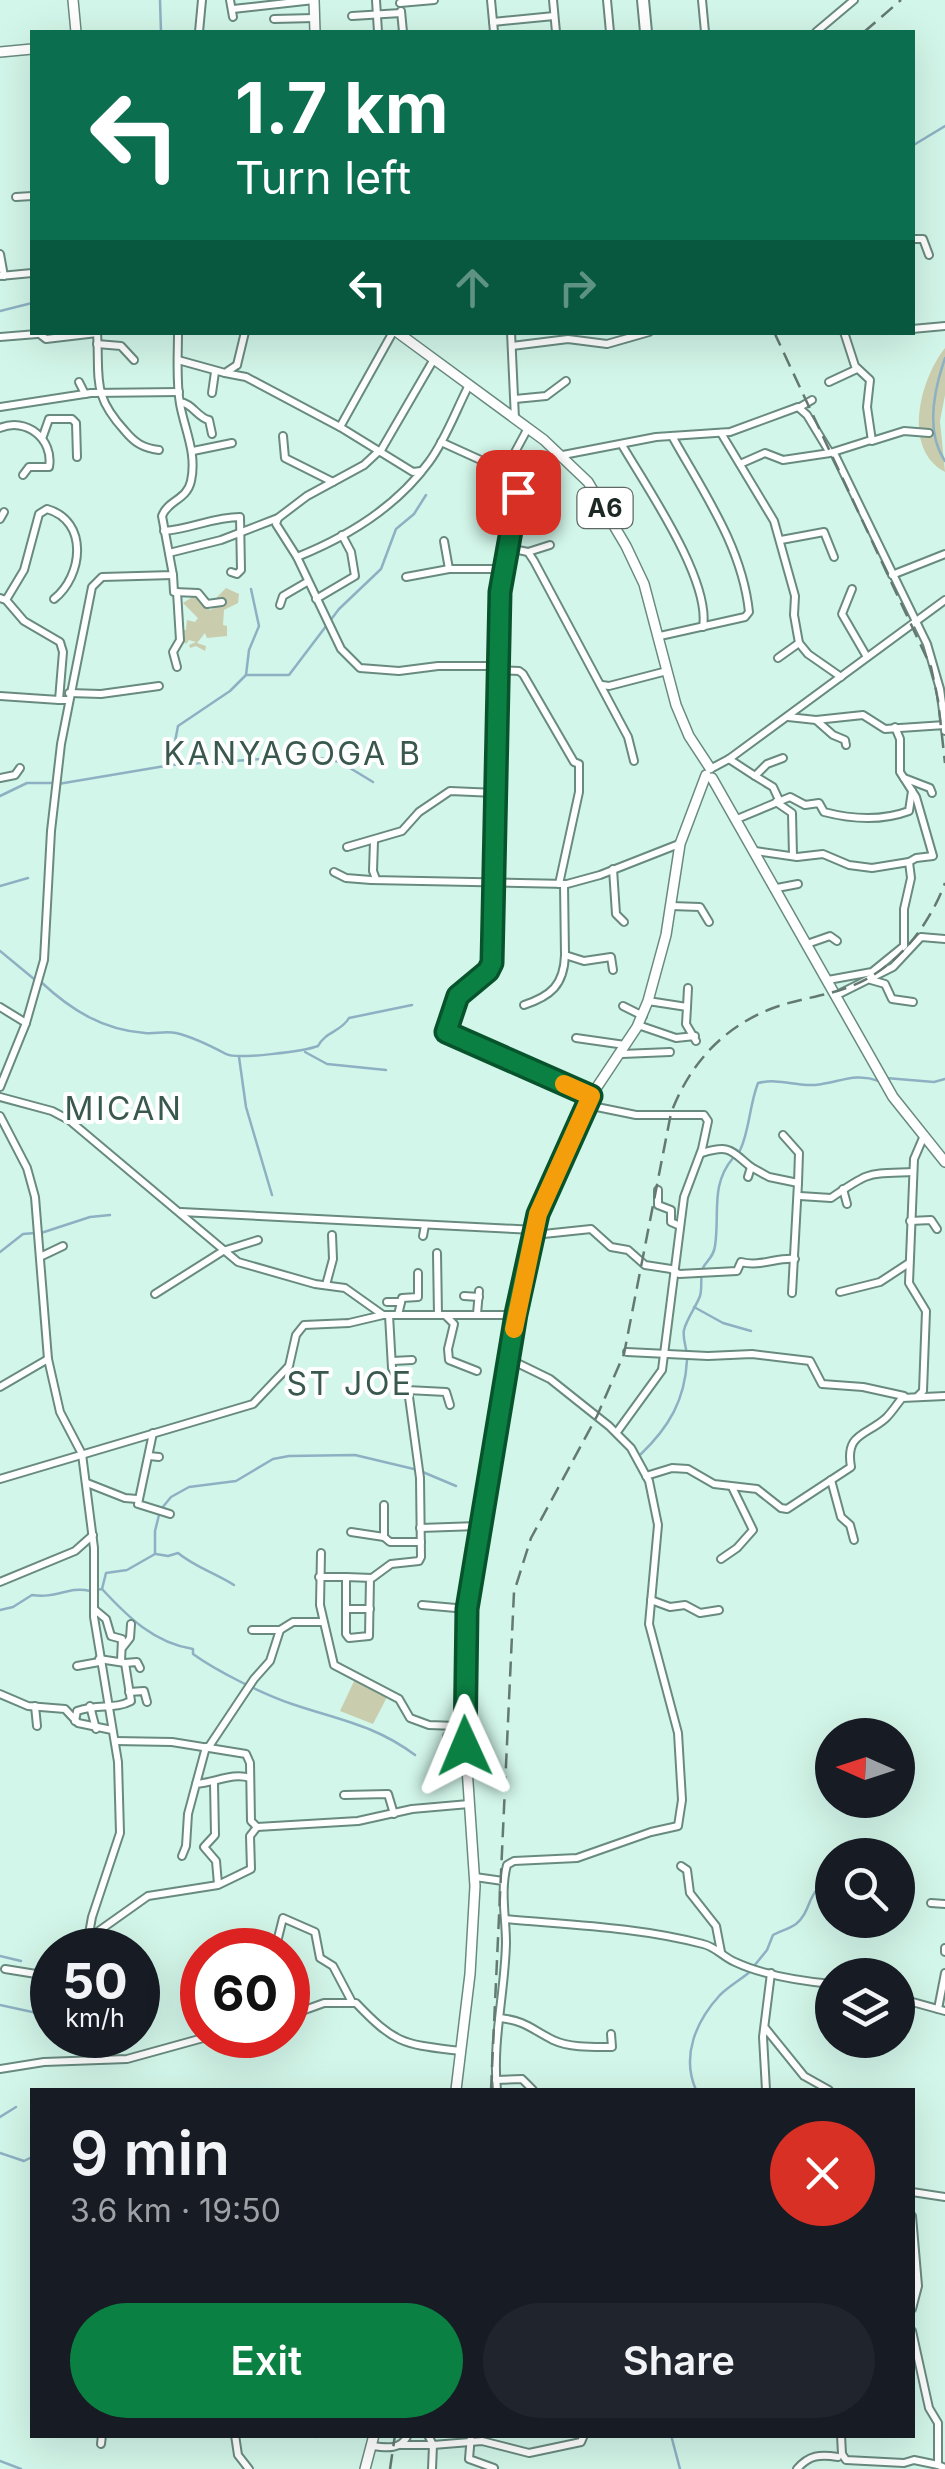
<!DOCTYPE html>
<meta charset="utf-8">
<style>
body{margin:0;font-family:Inter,sans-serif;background:#20242c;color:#f1f3f6;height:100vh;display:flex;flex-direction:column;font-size:38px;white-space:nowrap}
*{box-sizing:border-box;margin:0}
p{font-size:32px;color:#9ea1a6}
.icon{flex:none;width:55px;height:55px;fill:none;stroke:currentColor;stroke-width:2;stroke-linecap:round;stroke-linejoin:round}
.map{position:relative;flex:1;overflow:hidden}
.panel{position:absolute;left:30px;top:2088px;width:885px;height:350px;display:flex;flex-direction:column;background:#171b24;border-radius:0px;box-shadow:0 10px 40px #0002}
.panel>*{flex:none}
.guide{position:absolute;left:30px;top:30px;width:885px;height:305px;border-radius:0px;box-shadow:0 10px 40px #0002;background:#0b6e4f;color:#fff;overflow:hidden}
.needle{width:65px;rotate:273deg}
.buttons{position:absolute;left:815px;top:1718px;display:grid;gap:20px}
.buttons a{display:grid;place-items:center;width:100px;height:100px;border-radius:50%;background:#171b24;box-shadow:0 10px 40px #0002;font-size:50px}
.speed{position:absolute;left:30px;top:1928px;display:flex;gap:20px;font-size:50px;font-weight:700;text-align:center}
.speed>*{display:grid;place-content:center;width:130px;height:130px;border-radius:50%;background:#171b24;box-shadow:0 10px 40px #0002;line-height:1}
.speed small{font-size:25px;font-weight:400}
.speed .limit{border:15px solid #d22;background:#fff;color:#111}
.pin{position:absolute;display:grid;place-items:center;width:85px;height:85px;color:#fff;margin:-42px;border-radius:20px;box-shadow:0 5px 15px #0006}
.me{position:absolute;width:110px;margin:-55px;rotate:359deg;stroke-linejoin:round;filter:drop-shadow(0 0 8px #0008)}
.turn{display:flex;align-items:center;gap:35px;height:210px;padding:0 40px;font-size:45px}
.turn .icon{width:130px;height:130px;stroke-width:2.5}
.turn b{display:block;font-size:70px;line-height:85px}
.lanes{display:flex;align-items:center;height:95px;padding:0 40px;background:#0003;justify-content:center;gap:50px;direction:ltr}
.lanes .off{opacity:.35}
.round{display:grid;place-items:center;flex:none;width:105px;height:105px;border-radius:52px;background:#20242c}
.summary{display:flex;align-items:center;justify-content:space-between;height:170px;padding:0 40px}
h1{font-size:60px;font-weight:600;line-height:75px}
.cta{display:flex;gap:20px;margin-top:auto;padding:20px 40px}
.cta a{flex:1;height:115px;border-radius:60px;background:#0b8043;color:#fff;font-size:40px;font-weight:600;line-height:115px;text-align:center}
.cta a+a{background:#20242c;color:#f1f3f6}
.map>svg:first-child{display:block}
</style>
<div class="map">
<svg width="945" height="2469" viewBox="0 0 945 2469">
<rect width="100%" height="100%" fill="#d2f6e9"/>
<g fill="#c9cdae">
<path d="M945 348V395L940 421 945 472C901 448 921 378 945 348Z"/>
<polygon points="226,588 239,594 238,603 224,610 223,625 227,626 227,636 207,638 205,633 197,643 206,646 205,651 196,646 190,648 189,645 196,642 189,640 186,644 179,638 179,630 186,630 187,620 195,622 198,618 183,603 197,594 202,604 210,610 222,605 221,596 217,601 215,599"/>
<polygon points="355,1679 387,1697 373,1724 340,1711"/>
</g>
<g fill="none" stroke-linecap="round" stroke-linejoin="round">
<g stroke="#8db1c3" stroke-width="2.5">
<polyline points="160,0 161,32"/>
<polyline points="912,146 945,126"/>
<polyline points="0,311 32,303"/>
<path d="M945 358C934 390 925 432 945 461"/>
<polyline points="246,675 289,675 339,609 381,569 396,529 414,514 426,495"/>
<polyline points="171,763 178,726 230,691 246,675 249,650 259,626 251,589"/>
<polyline points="58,784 171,765 309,756 340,762 373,782"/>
<polyline points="0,796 27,783 52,783"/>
<polyline points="0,886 28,878"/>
<polyline points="0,951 34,979"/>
<path d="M41 982C71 1010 103 1030 145 1033 155 1034 165 1031 176 1033 193 1037 211 1046 226 1054 237 1060 305 1051 318 1046 326 1031 341 1032 349 1018L412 1005"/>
<polyline points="305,1052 327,1064 386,1070"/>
<polyline points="239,1057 246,1107 272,1195"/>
<polyline points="886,1078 934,1082 945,1079"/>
<path d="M739 1152C749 1135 749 1106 758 1083 778 1078 795 1086 815 1085 839 1083 854 1072 879 1081"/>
<polyline points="41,1233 90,1217 110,1215"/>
<polyline points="0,1252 23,1234 35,1233"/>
<polyline points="694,1307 723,1323 751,1331"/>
<path d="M641 1454C669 1427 685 1400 687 1360 688 1350 682 1340 684 1330 687 1318 696 1307 700 1296 703 1286 699 1274 704 1266 709 1259 714 1255 715 1246 720 1214 710 1185 733 1158"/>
<polyline points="162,1508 171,1497 189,1487 236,1481 273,1459 289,1456 355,1455 418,1470 456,1486"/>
<path d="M156 1554 168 1556 178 1553C195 1567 215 1573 234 1585"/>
<path d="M102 1589C128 1617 154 1643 193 1649V1654C218 1672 263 1694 292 1704 339 1720 375 1725 415 1755"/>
<polyline points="97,1590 102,1589 106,1573 127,1570 155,1554 155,1531 159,1515"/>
<path d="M0 1610 13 1607 32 1595C56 1599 68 1586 90 1591"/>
<polyline points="0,1956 21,1961"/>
<path d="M754 1966 767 1950 773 1935C780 1931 789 1929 796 1924 808 1915 808 1899 818 1888"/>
<polyline points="0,2005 46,2015"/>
<path d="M696 2090C681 2056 696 2021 720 1995 729 1986 742 1979 752 1970"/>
<polyline points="0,2117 16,2107"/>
<polyline points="0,2153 24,2161 32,2157"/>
<polyline points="315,2435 316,2437"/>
<polyline points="671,2435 680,2469"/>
<polyline points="0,2461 21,2469"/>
</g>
<g stroke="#698a7f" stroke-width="10">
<g id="minor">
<polyline points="230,0 233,17"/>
<polyline points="376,0 378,32"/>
<polyline points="491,0 494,32"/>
<polyline points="553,0 556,32"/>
<polyline points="607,0 610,32"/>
<polyline points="641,0 644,32"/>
<polyline points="645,0 648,32"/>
<polyline points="702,0 705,32"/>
<polyline points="400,3 434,0"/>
<polyline points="233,9 314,0"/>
<polyline points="401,11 403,32"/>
<polyline points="352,16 401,13"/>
<polyline points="274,19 314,18"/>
<polyline points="493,22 554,16"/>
<polyline points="199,32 202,0"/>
<polyline points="816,32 854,0"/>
<polyline points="16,197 32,196"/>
<polyline points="912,239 923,239 929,255"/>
<polyline points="0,254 4,276"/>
<polyline points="0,276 32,273"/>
<polyline points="912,329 945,326"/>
<polyline points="37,332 46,339 97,333"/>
<path d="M97 332C100 379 91 394 125 431 135 443 143 448 159 450"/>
<polyline points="393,332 340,427 413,472 421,471"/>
<polyline points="511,332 515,419"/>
<polyline points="844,332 855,366 870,380 867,407 872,441 904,431 929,433"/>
<polyline points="0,337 37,334"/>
<polyline points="97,344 121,346 134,360"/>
<polyline points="512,346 568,339 607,344 649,332"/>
<polyline points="178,360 225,373 237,365"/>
<polyline points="237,365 245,332"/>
<polyline points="225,373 246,377 340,427"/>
<polyline points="79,382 85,394"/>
<polyline points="829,382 857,369"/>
<polyline points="212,393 215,372"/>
<polyline points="515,399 546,396 566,381"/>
<path d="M180 402C192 403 198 418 209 420L212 434"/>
<polyline points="0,407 91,393 179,392"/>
<polyline points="800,407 812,400"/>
<path d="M0 428C26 417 54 439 49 467H29L23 475"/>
<polyline points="528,428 514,454 517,507 500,592 492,964 459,995 446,1032 591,1096"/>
<polyline points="721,433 774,521 795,596 794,615 799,643 808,654 841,677"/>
<polyline points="43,436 49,419 72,419 76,423 77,457"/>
<polyline points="283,436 285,458 333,482"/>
<polyline points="441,442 485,462 515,463"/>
<path d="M622 445C646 486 711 580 703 627"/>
<polyline points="193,451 232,443"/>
<polyline points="380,452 434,359"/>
<polyline points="834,453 927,644 940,689 945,725"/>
<polyline points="563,455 656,437 730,432 798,407 807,415 830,453 871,440"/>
<polyline points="740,464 765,453 783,460 830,453"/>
<polyline points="278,518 276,524 297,557 341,649 360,668 399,671 438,666 498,666"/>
<polyline points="0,519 4,512"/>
<path d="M164 531C191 529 213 517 240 517L241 570 237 574 231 572"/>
<polyline points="781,540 824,532 834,557"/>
<polyline points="444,541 449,569 503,569"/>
<polyline points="508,548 528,552 534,561 628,737 634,761"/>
<polyline points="528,552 550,545"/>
<polyline points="169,553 221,540 278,518 307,496 364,465 379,451"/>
<path d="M297 557C347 537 397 506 429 462 446 439 456 410 469 385"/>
<polyline points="173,575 174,592 198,593 207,604 222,602"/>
<polyline points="892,575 945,554"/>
<polyline points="406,577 449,569"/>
<polyline points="852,589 842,614 867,657"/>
<polyline points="177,592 180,640 173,652 177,667"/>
<polyline points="0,598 6,600 24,621 60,642 63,652 59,700 68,700"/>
<polyline points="316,599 355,576 351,552 342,535"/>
<path d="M6 600 24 570 39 514 47 509C89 521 83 576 54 599"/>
<polyline points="280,605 283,596 307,582"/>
<path d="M660 636 745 617 749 612C742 546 703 492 672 436"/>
<polyline points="778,658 799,643"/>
<polyline points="499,670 519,671 523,674 574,762 579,764 579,792 559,884"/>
<polyline points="602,685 609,686 667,671"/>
<polyline points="69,693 101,694 159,686"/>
<polyline points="0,696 59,700"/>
<polyline points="788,717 816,720 833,735 845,740 846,745"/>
<polyline points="816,720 863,715 885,729 945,725 945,731"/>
<polyline points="729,759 755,776 767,764 783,758"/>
<polyline points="712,768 729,759 945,600"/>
<polyline points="755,776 773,787 779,800"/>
<polyline points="0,778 15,775 20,768"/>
<polyline points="904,778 930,788 932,793"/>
<polyline points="776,802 792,813 793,856"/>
<path d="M737 819 790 797 805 805 819 803 824 812C851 819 882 821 909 811L912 791"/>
<polyline points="374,841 373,871 376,879"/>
<polyline points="347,847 402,831 419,812 450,791 496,793"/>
<polyline points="755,851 797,857 823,854 849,865 872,868 909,862"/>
<polyline points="613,869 616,914 624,922"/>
<polyline points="334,872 346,878 371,880 567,884 600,875 679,844"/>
<polyline points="564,884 565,955 584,961 611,957 613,970"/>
<polyline points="777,888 798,884"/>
<polyline points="671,906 700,907 709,922"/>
<polyline points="807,944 830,936 837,941"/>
<polyline points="828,980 872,972 904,946 904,909 911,878 909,862 916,858 933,856 916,797 900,772 900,739 895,727"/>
<polyline points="871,980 885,984 892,999 913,1002"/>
<polyline points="837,995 893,967 921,937 945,939"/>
<polyline points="648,1001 687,1007 686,1024 696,1041"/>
<path d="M524 1005C551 996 564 985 565 955"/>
<polyline points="623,1006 643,1016"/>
<polyline points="0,1007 26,1023"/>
<polyline points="687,1007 688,988"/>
<polyline points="638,1025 676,1038 695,1036"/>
<polyline points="576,1038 625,1045"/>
<polyline points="622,1054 670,1052"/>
<path d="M0 1087 26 1023 44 960 51 831 61 744 92 587 102 577 173 575 162 516C168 500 187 500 191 481 197 453 185 431 180 404 176 381 178 356 178 332"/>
<polyline points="0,1097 52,1111 69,1120 238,1262 315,1284 345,1288 383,1315 516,1315"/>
<polyline points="587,1105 636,1115 704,1115 708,1121 702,1149 684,1197 662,1370 617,1432"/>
<polyline points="0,1116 27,1168 35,1197 48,1359 60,1412 82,1454 94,1548 94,1617 118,1762 120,1833 92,1917 86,1950"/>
<polyline points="783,1135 799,1153 798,1183"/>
<path d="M702 1153C731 1144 731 1151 751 1167"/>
<polyline points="748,1177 751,1167 769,1177 798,1183 792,1293"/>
<polyline points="843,1189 847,1204"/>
<polyline points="658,1190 658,1205 671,1210 671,1222 680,1226"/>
<path d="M800 1196 831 1198C870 1171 866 1174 913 1172"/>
<polyline points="181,1212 535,1230"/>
<polyline points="910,1221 931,1220 937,1229"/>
<path d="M534 1235 591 1229 611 1247 628 1250 645 1265 671 1269 679 1274 737 1271 741 1262C761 1267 777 1257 795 1259"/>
<polyline points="423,1236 425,1225"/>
<polyline points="437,1253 438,1315"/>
<polyline points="42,1256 63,1246"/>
<polyline points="326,1285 333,1259 332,1235"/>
<polyline points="840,1292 880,1282 909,1263"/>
<polyline points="155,1294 223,1251 258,1240"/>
<polyline points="464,1296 479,1297"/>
<polyline points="387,1302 401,1302"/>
<polyline points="477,1314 479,1291"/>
<polyline points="398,1315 402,1298 418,1297 418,1273"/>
<polyline points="446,1316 454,1324 448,1349 449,1360 477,1371"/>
<polyline points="627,1352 708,1356 752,1354 810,1361 822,1384 863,1387 904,1396"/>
<polyline points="392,1361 412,1360"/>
<polyline points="0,1387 48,1359"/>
<polyline points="407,1390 446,1392 450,1405"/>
<polyline points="917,1397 923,1391 926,1311 909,1283 914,1159 923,1138"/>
<polyline points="153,1433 138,1504 170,1514"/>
<polyline points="149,1456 159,1457"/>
<path d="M646 1476 672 1468 688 1469 714 1484 757 1489 781 1508 787 1509 851 1467C845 1433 866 1436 886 1418 892 1412 897 1404 902 1398L945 1396"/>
<polyline points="0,1479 253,1404 289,1366 296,1335 304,1325 349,1323 383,1315"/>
<polyline points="831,1480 841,1517 850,1525 854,1540"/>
<polyline points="87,1483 125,1498 137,1499"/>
<polyline points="384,1505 384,1537 390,1542 421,1542"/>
<polyline points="420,1528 478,1526"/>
<polyline points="351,1532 384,1537"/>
<polyline points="321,1553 320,1605 334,1665 399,1699 410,1718 429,1725 457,1726 464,1723"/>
<polyline points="721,1559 737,1548 753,1530 732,1487"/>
<polyline points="319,1577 346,1577"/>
<polyline points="370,1578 369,1636 349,1638 346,1634 346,1577 372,1578 391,1564 419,1561 421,1557 420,1478 409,1397 392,1368 389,1315"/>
<polyline points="0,1582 75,1551 93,1535"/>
<polyline points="651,1600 670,1607 685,1605 700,1613 719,1610"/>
<polyline points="422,1605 467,1609"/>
<polyline points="94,1609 106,1619 111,1636 122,1639 121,1661"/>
<polyline points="346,1609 370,1609"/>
<polyline points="252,1630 280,1630 293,1622 323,1622"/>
<polyline points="123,1647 130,1638 131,1624"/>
<polyline points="125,1663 137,1662 140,1668"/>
<polyline points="77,1666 99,1662"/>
<polyline points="129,1692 144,1691 147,1702"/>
<polyline points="0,1694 28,1706 65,1709 78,1723 112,1730"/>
<polyline points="35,1706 37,1726"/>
<polyline points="90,1706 96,1729"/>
<path d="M75 1721 77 1711C99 1703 114 1710 131 1701L125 1663 99 1659"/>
<polyline points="115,1741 172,1742 246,1754 250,1763 251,1821 257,1827"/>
<polyline points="208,1748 254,1679 270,1661 280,1630"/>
<polyline points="446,1756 447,1736 457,1727"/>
<polyline points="214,1783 215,1835 204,1847 216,1861 218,1884"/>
<polyline points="196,1784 206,1747"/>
<polyline points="344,1795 388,1794 394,1814"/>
<polyline points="257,1827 358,1821 412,1809 469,1804"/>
<path d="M182 1856 186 1846 188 1814 196 1784C214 1783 233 1772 250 1778"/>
<polyline points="681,1866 687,1870 690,1893 716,1926 721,1952"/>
<polyline points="475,1877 503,1881"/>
<polyline points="931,1903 945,1904"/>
<path d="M505 1919C571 1925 638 1927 703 1944 716 1947 723 1957 735 1962 765 1976 800 1981 832 1984"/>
<polyline points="945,1948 945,1952"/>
<polyline points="72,1950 148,1896 218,1885 251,1869 250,1836 257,1827"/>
<polyline points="275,1950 283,1918 315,1932 320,1958 333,1966 352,2002"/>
<polyline points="5,1969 36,1974 52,1963"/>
<polyline points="898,1998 945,2011"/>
<polyline points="938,2009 945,1973"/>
<path d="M288 2016 324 2003H356C396 2045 404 2044 460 2051"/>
<path d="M500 2018C526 2021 531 2029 553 2040 570 2048 594 2047 612 2047L611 2034"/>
<polyline points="766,2029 804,2076 829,2090"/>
<polyline points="88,2035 92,2060"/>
<polyline points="0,2069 44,2062 127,2059 214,2035"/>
<polyline points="496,2080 522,2079 533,2090"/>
<path d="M497 2090C492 2041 505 1992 506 1943 506 1917 500 1891 507 1865L514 1861 577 1858 651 1832 678 1826 682 1800 678 1733 649 1624 658 1525 649 1481 631 1448 609 1426 550 1379 511 1360"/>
<polyline points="766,2090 763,2037 771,1973"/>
<polyline points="912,2192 945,2197"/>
<polyline points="912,2216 918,2286 912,2309"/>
<polyline points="912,2331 929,2408 938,2423 938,2465 945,2468"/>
<polyline points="235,2435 238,2455 249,2469"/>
<polyline points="428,2435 433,2445 482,2441 529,2453 581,2442 584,2435"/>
<polyline points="471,2435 469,2459 494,2468"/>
<polyline points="841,2435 842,2454 846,2460 904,2463 914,2460 938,2465"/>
<polyline points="101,2444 102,2435"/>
<polyline points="401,2445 433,2445 432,2469"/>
<path d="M372 2446C387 2448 401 2450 408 2435"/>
<path d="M797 2469C809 2455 820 2454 838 2457"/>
</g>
</g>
<g stroke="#698a7f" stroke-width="12">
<g id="major">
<polyline points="73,0 76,32"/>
<polyline points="314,0 315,32"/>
<polyline points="0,52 32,49"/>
<polyline points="397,332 544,440 588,482 626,546 644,584 676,705 689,736 710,768"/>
<polyline points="712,778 893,1097 945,1162"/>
<polyline points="456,2090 470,1974 475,1886 464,1723 467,1609 478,1526 511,1360 516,1315 538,1214 553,1176 591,1096 637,1027 648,1001 666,935 680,844 706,775"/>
<polyline points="365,2469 374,2435"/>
</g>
</g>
<use href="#minor" stroke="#fff" stroke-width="6"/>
<use href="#major" stroke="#fff" stroke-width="9"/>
<g stroke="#637971" stroke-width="2.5" stroke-dasharray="15 8" stroke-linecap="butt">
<polyline points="864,32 901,0"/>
<polyline points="774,332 931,667 938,700 945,763"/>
<path d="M491 2090 514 1592 531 1538 597 1416 624 1354 671 1113C689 1066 720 1030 768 1010 794 999 823 997 849 987 895 970 928 928 945 883"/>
<polyline points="390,2469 395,2435"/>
</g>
</g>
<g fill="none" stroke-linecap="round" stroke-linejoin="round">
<g stroke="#07532c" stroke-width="25">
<polyline id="route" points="465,1746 467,1609 516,1314 538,1214 591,1096 446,1032 458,996 488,971 492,963 500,592 518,492"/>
</g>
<use href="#route" stroke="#0b8043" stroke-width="18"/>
<polyline stroke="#f59e0b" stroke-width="18" points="514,1329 538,1214 591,1096 564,1084"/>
</g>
<g text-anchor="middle" stroke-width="8" stroke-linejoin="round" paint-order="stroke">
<rect fill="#fff" stroke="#5f6866" stroke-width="2.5" x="577.5" y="488" width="55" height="40" rx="8"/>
<g font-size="25" font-weight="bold" fill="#1b2824">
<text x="605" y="517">A6</text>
</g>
<g font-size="32" letter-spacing="2.5" fill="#39584e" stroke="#fff">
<text x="293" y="765">KANYAGOGA B</text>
<text x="124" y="1120">MICAN</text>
<text x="350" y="1395">ST JOE</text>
</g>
</g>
</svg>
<div class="buttons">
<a><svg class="needle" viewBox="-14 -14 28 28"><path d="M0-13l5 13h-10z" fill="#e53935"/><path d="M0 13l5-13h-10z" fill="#9ea1a6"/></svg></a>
<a><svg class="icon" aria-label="search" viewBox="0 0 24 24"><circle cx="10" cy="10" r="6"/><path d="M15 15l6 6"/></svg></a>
<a><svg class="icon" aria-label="layers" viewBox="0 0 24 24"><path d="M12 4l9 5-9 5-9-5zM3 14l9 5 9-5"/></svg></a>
</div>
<div class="speed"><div>50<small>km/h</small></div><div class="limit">60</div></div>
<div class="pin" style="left:518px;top:492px;background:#d93025"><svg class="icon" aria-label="arrive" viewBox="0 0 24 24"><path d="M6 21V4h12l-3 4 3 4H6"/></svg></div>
<svg class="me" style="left:465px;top:1746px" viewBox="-20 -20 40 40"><path d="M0-17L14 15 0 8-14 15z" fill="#0b8043" stroke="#fff" stroke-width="4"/></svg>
<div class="guide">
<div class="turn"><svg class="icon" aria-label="left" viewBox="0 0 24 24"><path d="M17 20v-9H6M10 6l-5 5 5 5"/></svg><div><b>1.7 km</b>Turn left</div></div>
<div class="lanes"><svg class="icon" aria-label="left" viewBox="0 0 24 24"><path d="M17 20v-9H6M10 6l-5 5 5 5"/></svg><svg class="icon off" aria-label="ahead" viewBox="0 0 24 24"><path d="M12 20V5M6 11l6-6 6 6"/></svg><svg class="icon off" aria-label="right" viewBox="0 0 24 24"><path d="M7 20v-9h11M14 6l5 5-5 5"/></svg></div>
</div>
<section class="panel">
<div class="summary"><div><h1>9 min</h1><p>3.6 km · 19:50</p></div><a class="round" style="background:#d93025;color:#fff"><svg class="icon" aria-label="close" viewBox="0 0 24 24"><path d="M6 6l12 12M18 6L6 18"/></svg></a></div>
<div class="cta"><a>Exit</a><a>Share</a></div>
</section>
</div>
